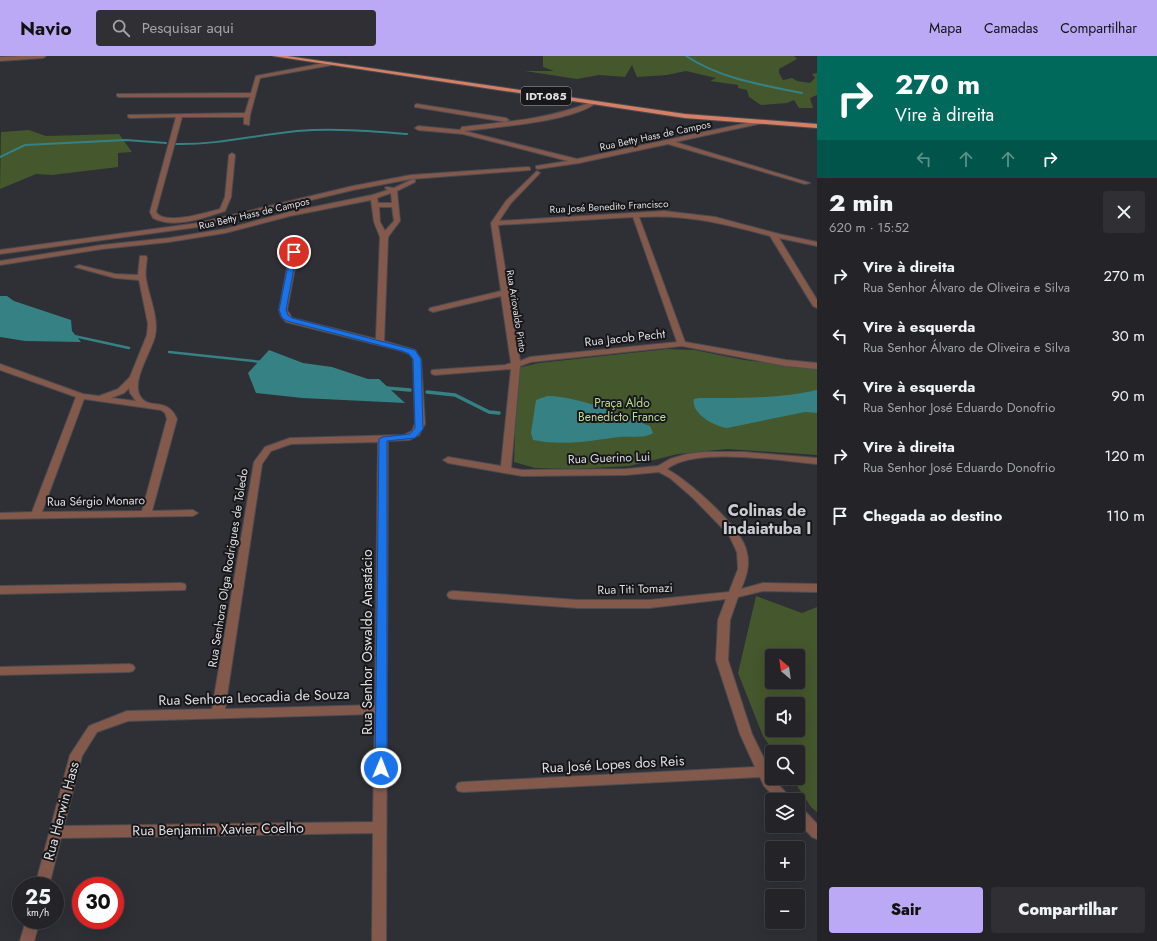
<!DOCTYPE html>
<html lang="pt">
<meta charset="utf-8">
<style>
body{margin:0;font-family:Jost,sans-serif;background:#2f2f34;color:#f1f3f6;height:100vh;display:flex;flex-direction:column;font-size:15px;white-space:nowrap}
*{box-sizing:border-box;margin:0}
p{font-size:13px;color:#a3a4a8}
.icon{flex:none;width:22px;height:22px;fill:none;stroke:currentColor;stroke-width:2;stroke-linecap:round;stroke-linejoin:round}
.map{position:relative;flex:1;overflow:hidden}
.details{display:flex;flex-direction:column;background:#232328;width:340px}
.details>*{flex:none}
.hud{background:#00695c;color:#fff;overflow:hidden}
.needle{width:26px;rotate:331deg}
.fabs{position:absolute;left:765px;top:593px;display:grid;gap:8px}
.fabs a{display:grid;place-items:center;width:40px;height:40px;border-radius:4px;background:#232328;box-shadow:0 4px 16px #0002,0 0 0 1px #404045;font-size:20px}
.speed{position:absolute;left:12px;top:821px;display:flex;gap:8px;font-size:20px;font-weight:700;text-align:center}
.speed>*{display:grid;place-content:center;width:52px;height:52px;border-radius:50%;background:#232328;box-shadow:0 4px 16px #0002,0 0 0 1px #404045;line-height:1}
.speed small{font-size:10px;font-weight:400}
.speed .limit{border:6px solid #d22;background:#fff;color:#111}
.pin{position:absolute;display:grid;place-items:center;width:34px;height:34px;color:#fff;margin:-17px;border:2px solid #fff;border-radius:50%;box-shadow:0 1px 4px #0007}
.me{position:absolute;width:44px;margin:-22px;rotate:1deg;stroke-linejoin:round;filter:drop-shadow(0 0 3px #0008)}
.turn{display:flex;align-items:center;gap:14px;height:84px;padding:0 12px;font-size:18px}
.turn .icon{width:52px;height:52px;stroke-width:2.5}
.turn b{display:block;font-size:28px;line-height:34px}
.lanes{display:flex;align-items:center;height:38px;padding:0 12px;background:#0003;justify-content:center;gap:20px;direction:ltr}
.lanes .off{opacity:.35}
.round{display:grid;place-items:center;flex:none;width:42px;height:42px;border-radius:4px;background:#2f2f34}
.headline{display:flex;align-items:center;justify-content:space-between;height:68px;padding:0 12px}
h1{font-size:24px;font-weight:800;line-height:30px}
.button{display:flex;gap:8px;margin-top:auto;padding:8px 12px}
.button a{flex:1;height:46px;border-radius:4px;background:#bca9f5;color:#111;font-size:16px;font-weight:800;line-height:46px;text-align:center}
.button a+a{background:#2f2f34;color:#f1f3f6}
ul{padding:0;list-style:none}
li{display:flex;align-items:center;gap:12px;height:60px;padding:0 12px}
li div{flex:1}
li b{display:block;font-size:15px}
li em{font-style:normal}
header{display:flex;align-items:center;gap:24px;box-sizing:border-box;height:56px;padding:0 20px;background:#bca9f5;color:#111}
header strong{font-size:19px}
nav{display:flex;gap:22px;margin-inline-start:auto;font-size:14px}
.search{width:280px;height:36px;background:#2f2f34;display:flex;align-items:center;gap:10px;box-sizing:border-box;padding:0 14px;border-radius:4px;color:#a3a4a8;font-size:15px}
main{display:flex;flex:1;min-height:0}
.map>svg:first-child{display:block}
</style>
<header>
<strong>Navio</strong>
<div class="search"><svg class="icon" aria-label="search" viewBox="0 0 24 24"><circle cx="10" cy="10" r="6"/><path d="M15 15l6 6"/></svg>Pesquisar aqui</div>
<nav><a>Mapa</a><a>Camadas</a><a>Compartilhar</a></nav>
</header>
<main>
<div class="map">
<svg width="817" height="885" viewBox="0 0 817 885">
<rect width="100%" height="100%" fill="#2f2f36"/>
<g fill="#45572d" fill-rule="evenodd">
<polygon points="543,0 794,0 797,3 779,13 779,17 783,24 792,22 797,25 810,27 815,22 812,18 817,17 817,39 810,42 813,52 799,52 794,44 787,47 761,49 749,41 747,34 738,32 738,29 710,25 716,22 686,15 667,19 637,21 632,9 625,21 599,19 577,23 525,15 554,15 543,11"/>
<polygon points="29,74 46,80 119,78 132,96 118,97 118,111 52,119 36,118 0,133 1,76"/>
<polygon points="667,293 695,294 744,304 817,312 817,399 727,393 678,398 629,410 574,413 535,412 514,406 517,312 539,307"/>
<path d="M756 540 802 557 817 551V756L811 751 792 722H798V696H774L763 680 738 617ZM772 600H798V626H772ZM772 648H798V674H772Z"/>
</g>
<g fill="#358183">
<polygon points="0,240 7,240 14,245 71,264 72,275 81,286 25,285 0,281"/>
<polygon points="269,294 303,307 332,311 368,323 379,323 405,347 302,342 256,337 248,317"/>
<path d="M817 334V357L805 356 727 372C715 371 690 357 694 343L699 342C738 342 780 343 817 334Z"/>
<path d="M547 340C583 341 617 358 650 370L653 377C644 383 630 380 619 381 588 385 564 390 533 384L531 377 536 344Z"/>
</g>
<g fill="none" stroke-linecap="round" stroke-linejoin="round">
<g stroke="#358183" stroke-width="2">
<path d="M686 0C721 23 762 29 802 37"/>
<path d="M176 88C217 89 256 79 297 75 334 72 370 75 407 78"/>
<polyline points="0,101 25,89 126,84 166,87"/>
</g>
<g stroke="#358183" stroke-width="2.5">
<polyline points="74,280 129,292"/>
<polyline points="169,296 262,306"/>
</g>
<g stroke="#358183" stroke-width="3.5">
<polyline points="386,332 410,334"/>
<polyline points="427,336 455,339 489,356 499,357"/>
</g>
<g stroke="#4b4b52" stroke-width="2">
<g id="minor">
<polygon points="21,0 46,0 43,2 0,5 0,1"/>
<path d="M330 6 332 7V9L260 22 250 59 249 69 244 68V61H182L156 156C164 170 208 156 220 153L225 141 229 99 232 97 235 99 231 141 225 155C204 162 174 173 153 162L150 156 176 61 130 62 128 61V59L245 57 250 41H119L117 40V38L251 37 256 20Z"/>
<path d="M591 46 596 47C571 66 496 71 464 75L577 103 761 64 764 66 763 67 675 86 810 127 805 128 668 88 579 107 538 113 536 112V110L568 105 463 78 418 74 415 72 418 70 460 74 462 71C506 66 550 63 591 46Z"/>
<polygon points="417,48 506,62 509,64 506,66 415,51 415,49"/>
<polygon points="528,111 530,112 530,114 411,123 353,134 198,171 0,198 0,194 198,167 353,130 411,119"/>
<path d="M537 115 540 117 539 118 511 147 499 165 664 155 715 161 779 178 817 186V190L779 182 817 244V252L813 250 770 180C725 168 687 158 639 161L685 286 786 304 817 307V313L786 310 682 290 531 306 520 310 511 412 522 414 626 413 658 410 670 403 687 398 704 396H744L817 402V408C782 405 695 390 667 413 690 426 743 472 747 497 750 511 746 521 741 533L763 527 817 528V536L763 535 738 541 730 564 728 604 752 678 772 719V722L793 744H778L764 730 760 721 463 736 458 735 456 731 458 727 463 726 755 711 740 678 716 604 718 564 726 543 649 552H578L453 543 449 542 447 539 449 536 453 535 578 544H649L729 536 738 513 737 496 729 479 693 442 670 422 659 416 626 419 522 420 448 407 443 404 448 401 501 410 511 313 435 319 432 318 431 316 432 314 505 309 511 307 501 240 433 256 429 254 430 252 501 235 491 167 506 145ZM633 161 677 286 530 301 520 305 498 169Z"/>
<path d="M413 123 415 124V126L397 135 400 165 388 181 384 285 415 294 421 303 425 368 419 379 409 384 388 385 386 885H372L373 777 61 782 49 830H35L70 699 89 670 127 655 212 653 254 406 265 391 290 382 404 379 412 375 415 368 413 303 409 298 402 295 286 266 281 260 279 254 290 196 295 189H301L302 191 298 196 287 254 292 262 376 283 380 181 374 166 371 144 290 160 225 177 169 186 102 193 0 209V205L102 189 169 182 225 173 289 156 372 139 388 134 385 132 386 131 394 132ZM391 137 392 147H378L377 142ZM379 151H392L394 165 385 175 380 166ZM378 386 375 649 225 653 262 408 271 395 291 388ZM375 658 373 766 64 770 82 700 97 676 128 665Z"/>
<path d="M140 200H146L147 202C146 209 145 217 146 223 149 241 159 262 155 280 151 296 133 322 139 338 147 356 167 339 177 363L152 455 193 454 198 457 193 460 0 463V457L32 456 76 341 0 314V308L83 338 99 340 118 333 130 321 147 279 148 268 139 224 115 222 75 211 79 209 115 218 138 219ZM129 332 130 337 136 345 111 342 124 337ZM84 343 161 354 165 357 167 363 142 455 42 456Z"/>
<polygon points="181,527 185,528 186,531 185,534 0,538 0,530"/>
<polygon points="129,608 133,609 135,612 133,615 129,616 0,619 0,611"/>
<polygon points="798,752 803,753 817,768 817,783 812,781 798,766"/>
<polygon points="26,864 40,864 34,885 20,885"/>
</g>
</g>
<g stroke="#4b4b52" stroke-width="2">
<polygon id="major" points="273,0 287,0 685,58 817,68 817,72 685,62"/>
</g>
<use href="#minor" fill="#83594c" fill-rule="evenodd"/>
<use href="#major" fill="#d57f64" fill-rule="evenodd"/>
</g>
<polygon fill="#1a73e8" stroke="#114b97" points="291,194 297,196 286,254 288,259 292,262 407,292 415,294 421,303 423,373 415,382 387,385 387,712 385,715 377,715 375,712 379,383 383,381 410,378 415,372 413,303 409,298 402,295 287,265 282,262 279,254"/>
<g text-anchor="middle" stroke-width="4" stroke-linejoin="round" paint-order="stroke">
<g font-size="10" fill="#dfdfe4" stroke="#17171a">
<text transform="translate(655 79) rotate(-12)" y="4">Rua Betty Hass de Campos</text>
<text transform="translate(609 150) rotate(-3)" y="4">Rua José Benedito Francisco</text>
<text transform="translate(254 157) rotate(-13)" y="4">Rua Betty Hass de Campos</text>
<text transform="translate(517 255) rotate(81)" y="4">Rua Ariovaldo Pinto</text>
</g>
<rect fill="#17171a" stroke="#a3a3a7" stroke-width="1" x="521" y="31" width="50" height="18" rx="3"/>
<g font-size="11" font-weight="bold" fill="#dfdfe4">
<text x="546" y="44">IDT-085</text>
</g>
<g font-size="12" fill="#dfdfe4" stroke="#17171a">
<text transform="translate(625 282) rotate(-6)" y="4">Rua Jacob Pecht</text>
<text transform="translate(609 402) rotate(-2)" y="4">Rua Guerino Lui</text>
<text transform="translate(96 445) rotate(-1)" y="4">Rua Sérgio Monaro</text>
<text transform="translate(228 512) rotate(-81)" y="4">Rua Senhora Olga Rodrigues de Toledo</text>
<text transform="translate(635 533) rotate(-2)" y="4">Rua Titi Tomazi</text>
</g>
<g font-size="12" fill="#bcdc92" stroke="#17171a">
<text x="622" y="351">Praça Aldo<tspan x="622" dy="14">Benedicto France</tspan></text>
</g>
<g font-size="14" fill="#dfdfe4" stroke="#17171a">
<text transform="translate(367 586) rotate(-90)" y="5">Rua Senhor Oswaldo Anastácio</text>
<text transform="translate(254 641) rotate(-2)" y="5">Rua Senhora Leocadia de Souza</text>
<text transform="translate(613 708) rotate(-3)" y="5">Rua José Lopes dos Reis</text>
<text transform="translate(61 755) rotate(-75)" y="5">Rua Herwin Hass</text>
<text transform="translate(218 773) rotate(-1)" y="5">Rua Benjamim Xavier Coelho</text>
</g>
<g font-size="16" font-weight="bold" fill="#cacad3" stroke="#17171a">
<text x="767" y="460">Colinas de<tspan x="767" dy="18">Indaiatuba I</tspan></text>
</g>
</g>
</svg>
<div class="fabs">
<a><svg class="needle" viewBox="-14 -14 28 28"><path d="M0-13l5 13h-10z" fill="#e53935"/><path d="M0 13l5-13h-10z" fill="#a3a4a8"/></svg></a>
<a><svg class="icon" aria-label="sound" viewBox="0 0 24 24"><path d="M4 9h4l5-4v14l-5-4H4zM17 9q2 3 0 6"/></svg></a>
<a><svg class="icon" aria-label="search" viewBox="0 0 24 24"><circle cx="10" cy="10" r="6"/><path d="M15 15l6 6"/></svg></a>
<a><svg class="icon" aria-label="layers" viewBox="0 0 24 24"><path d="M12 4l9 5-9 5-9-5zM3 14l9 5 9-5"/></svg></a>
<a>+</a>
<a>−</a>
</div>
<div class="speed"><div>25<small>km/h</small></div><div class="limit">30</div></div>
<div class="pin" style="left:294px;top:196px;background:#d93025"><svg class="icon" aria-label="arrive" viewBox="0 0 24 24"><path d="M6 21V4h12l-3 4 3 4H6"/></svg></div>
<svg class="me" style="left:381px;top:712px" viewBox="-20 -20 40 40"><circle r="17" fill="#1a73e8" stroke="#fff" stroke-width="3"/><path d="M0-11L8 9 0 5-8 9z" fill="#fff"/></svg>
</div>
<section class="details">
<div class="hud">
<div class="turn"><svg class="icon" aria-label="right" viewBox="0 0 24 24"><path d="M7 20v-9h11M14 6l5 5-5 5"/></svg><div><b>270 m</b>Vire à direita</div></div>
<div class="lanes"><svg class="icon off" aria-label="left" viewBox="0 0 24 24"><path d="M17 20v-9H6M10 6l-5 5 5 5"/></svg><svg class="icon off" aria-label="ahead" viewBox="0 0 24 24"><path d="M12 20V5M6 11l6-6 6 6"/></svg><svg class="icon off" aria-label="ahead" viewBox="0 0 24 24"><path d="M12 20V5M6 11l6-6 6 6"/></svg><svg class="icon" aria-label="right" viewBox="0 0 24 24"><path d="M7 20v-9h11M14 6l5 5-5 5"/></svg></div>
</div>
<div class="headline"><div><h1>2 min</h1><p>620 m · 15:52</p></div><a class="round"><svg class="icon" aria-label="close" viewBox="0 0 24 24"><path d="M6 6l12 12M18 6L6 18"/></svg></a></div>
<ul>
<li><svg class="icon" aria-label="right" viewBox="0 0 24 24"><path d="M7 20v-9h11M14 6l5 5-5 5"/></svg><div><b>Vire à direita</b><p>Rua Senhor Álvaro de Oliveira e Silva</p></div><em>270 m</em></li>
<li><svg class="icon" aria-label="left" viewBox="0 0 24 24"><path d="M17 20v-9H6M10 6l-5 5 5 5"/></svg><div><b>Vire à esquerda</b><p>Rua Senhor Álvaro de Oliveira e Silva</p></div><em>30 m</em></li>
<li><svg class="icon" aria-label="left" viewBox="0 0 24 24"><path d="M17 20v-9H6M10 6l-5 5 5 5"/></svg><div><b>Vire à esquerda</b><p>Rua Senhor José Eduardo Donofrio</p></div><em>90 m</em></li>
<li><svg class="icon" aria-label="right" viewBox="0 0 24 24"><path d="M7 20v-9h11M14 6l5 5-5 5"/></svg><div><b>Vire à direita</b><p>Rua Senhor José Eduardo Donofrio</p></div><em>120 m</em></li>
<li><svg class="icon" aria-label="arrive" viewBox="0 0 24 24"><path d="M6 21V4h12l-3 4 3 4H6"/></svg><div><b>Chegada ao destino</b></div><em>110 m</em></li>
</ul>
<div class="button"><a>Sair</a><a>Compartilhar</a></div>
</section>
</main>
